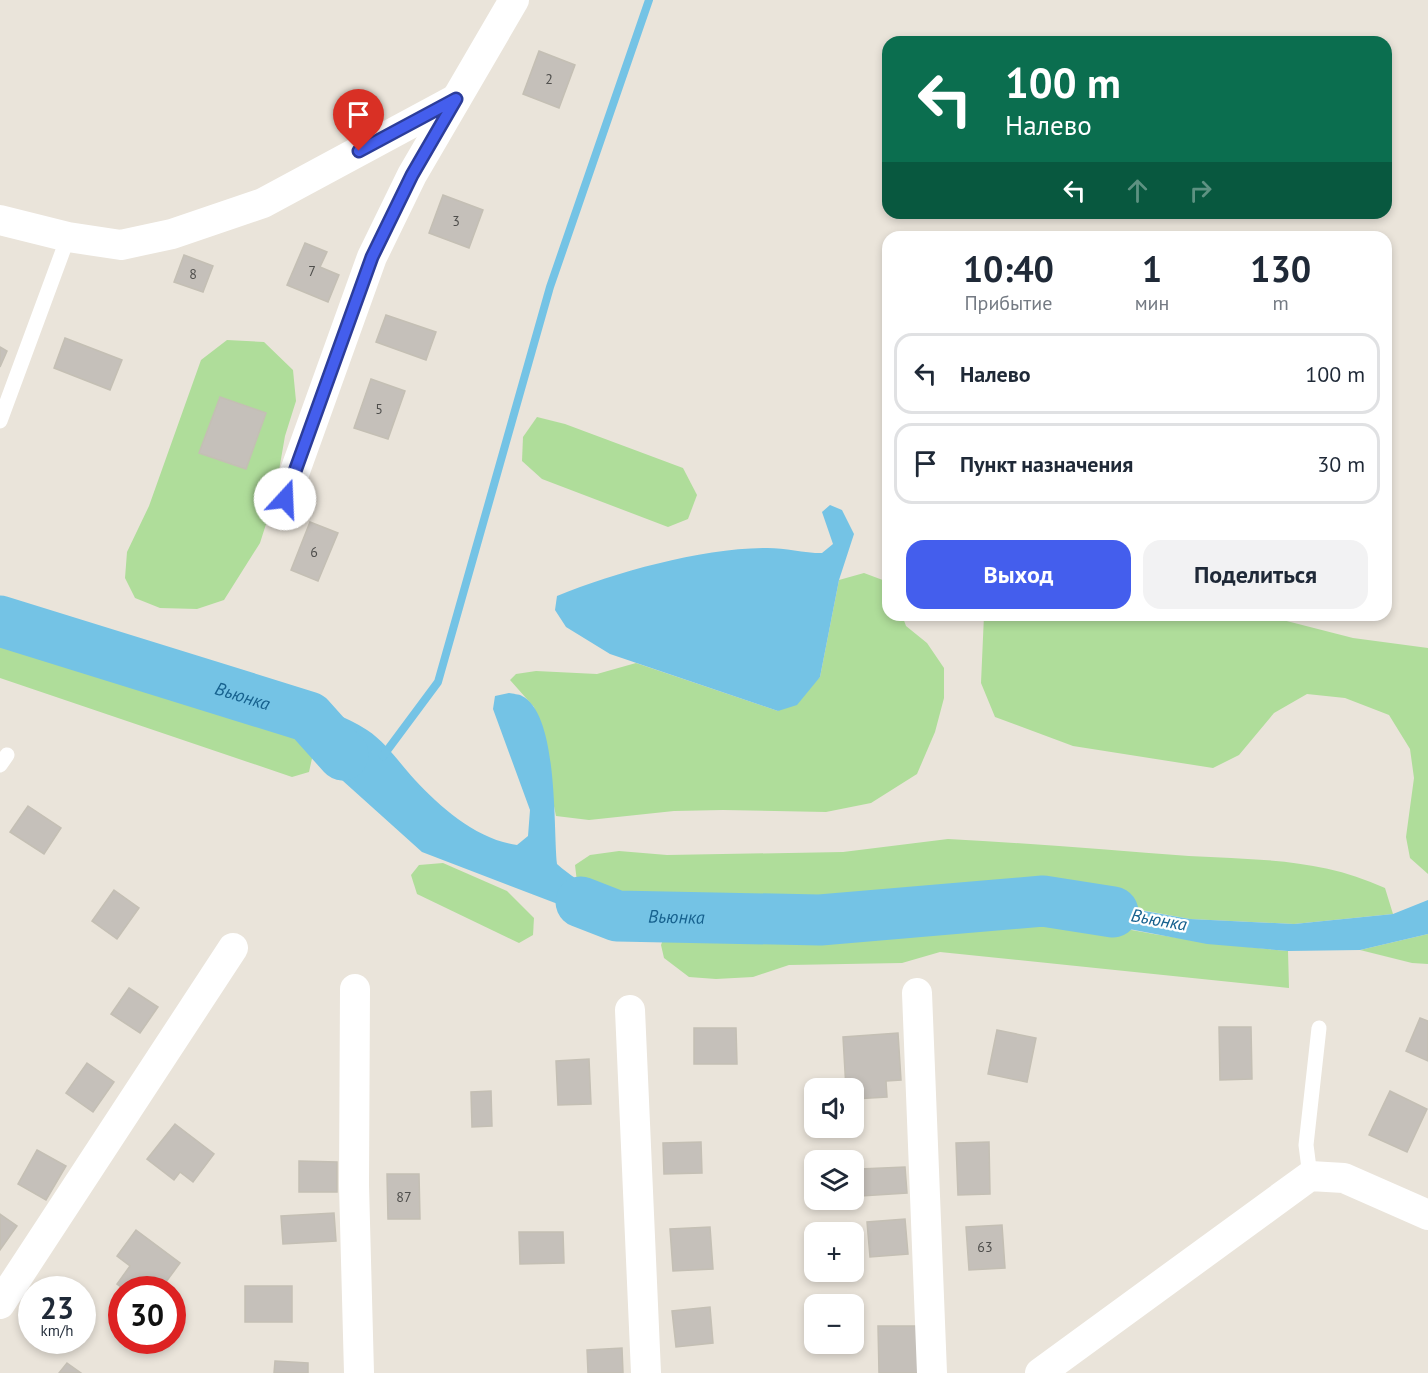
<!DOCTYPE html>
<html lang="ru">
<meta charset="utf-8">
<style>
body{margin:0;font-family:"PT Sans",sans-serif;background:#f2f2f3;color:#1f2937;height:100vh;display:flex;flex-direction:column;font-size:22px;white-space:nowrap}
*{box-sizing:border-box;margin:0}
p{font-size:20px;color:#747a83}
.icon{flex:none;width:33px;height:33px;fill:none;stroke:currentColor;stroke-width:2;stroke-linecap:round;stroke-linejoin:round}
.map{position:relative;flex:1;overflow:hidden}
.panel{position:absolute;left:882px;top:231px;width:510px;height:390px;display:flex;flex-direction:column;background:#fff;border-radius:18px;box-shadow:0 3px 9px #0003}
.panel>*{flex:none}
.guide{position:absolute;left:882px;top:36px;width:510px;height:183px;border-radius:18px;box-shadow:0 3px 9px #0003;background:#0b6e4f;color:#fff;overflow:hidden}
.controls{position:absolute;left:804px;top:1078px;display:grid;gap:12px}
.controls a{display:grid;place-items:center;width:60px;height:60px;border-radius:12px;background:#fff;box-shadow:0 3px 9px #0003;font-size:30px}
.speed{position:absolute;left:18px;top:1276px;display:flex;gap:12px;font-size:30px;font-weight:700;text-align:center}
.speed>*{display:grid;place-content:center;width:78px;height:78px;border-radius:50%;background:#fff;box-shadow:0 3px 9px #0003;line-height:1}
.speed small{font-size:15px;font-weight:400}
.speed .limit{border:9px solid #d22;background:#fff;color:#111}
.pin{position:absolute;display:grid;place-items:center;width:51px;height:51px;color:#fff;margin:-62px -26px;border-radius:50% 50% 50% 0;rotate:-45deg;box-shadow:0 0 6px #0007}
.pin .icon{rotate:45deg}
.me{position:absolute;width:66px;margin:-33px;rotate:20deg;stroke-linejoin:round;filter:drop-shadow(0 0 4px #0008)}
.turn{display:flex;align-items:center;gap:21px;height:126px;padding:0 24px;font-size:27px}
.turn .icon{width:78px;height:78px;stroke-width:2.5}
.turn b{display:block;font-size:42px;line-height:51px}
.lanes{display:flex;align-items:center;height:57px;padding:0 24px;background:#0003;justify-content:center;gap:30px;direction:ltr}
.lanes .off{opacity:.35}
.eta{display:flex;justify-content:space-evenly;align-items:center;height:102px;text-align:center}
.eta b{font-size:36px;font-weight:700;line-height:42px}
.primary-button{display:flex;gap:12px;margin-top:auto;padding:12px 24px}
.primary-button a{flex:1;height:69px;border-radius:18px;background:#445eed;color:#fff;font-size:24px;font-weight:700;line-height:69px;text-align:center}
.primary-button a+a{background:#f2f2f3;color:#1f2937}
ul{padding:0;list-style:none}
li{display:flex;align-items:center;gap:18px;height:81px;margin:0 12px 9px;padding:0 12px;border:3px solid #e0e1e3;border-radius:18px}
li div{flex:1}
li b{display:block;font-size:22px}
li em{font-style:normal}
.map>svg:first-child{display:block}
</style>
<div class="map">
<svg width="1428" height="1373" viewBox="0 0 1428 1373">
<rect width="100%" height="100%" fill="#eae4da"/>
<g fill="#afdd9a">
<polygon points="227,340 264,342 293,370 296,401 285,436 274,499 260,543 224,600 197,609 160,608 135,598 125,578 127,552 149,506 201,360"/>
<polygon points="537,417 565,424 683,468 697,495 688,519 668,527 542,479 522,461 523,437"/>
<polygon points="864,573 888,582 888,615 902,615 906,626 927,643 944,668 944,698 935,732 917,774 871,803 826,812 723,810 674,811 589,820 556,816 534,707 510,680 516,674 536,671 597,674 636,663 778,711 820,677 839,580"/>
<polygon points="984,615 1263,615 1353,638 1428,648 1428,874 1410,858 1406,837 1414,778 1410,749 1389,715 1345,698 1307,694 1274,713 1239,755 1213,768 1073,746 995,717 981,683"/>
<polygon points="0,638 94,668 229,704 290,728 313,754 309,772 292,777 0,678"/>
<path d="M948 839C1028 843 1108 850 1189 856 1258 860 1320 858 1385 888L1393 914 1294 924 1190 919 1082 899 996 893 754 909 699 910 644 905 601 893 577 882 575 865 590 855 619 851 667 855 843 852Z"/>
<polygon points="443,863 507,891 534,918 533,935 519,943 417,894 411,875 419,865"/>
<path d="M1040 908C1121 932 1204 943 1288 951L1289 988 940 952 902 963 789 965 753 977 716 979 689 977 664 958 661 945 666 932 696 928 919 926Z"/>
<polygon points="1428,934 1428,964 1412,963 1360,950"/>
</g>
<g fill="#74c3e5">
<path d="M830 505 842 510 854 534 839 580 820 677 797 705 778 711 610 654 566 627 555 610 557 596C616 572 699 549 763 548 782 547 802 553 822 553L833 544 822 512Z"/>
<path d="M509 693C513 694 519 694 522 696 559 715 553 828 557 864 583 887 610 897 644 905L649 917 648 923 626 930 422 852 313 754 290 728V712L300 704C325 709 345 716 367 730 387 743 399 763 415 780 441 808 478 840 517 845L528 836 530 810 493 709 495 696Z"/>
<polygon points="1053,895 1190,919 1294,924 1393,914 1428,900 1428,934 1360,950 1288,951 1207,944 1077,919 1040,908 1043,901"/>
</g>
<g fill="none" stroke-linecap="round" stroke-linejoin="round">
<polyline stroke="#74c3e5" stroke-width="8" points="383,756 438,682 550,287 649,0"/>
<g stroke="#74c3e5" stroke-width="51">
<path id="s1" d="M0 621 309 717 343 755"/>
<path id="s2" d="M581 902 617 916 820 920 1043 901 1113 912"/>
</g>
</g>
<g fill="#c5c0ba" stroke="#c4bfb4" stroke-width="1.5">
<polygon points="539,51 575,65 559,108 523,94"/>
<polygon points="443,195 483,210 469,248 429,233"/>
<polygon points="305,243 327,252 320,267 339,275 328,302 287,285"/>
<polygon points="184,255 213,266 203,292 174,282"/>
<polygon points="386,315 436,332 426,360 376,342"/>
<polygon points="65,338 122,360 110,390 54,368"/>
<polygon points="0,347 7,351 0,367"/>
<polygon points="371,379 405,391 388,439 354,428"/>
<polygon points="220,397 266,413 246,469 199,453"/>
<polygon points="310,522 338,533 318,581 291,570"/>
<polygon points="28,806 61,828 44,854 10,832"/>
<polygon points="114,890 139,908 117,939 92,921"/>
<polygon points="129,988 158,1007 140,1033 111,1014"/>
<polygon points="1420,1018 1428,1021 1428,1061 1406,1051"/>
<polygon points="1219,1027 1251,1027 1252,1079 1220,1080"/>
<polygon points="694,1028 736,1028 737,1064 694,1064"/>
<polygon points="997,1030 1036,1038 1027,1082 988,1074"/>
<polygon points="898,1033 901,1080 886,1081 887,1097 854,1099 854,1089 846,1089 843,1037"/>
<polygon points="589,1059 591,1104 558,1105 556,1061"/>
<polygon points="87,1063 114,1082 93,1112 66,1093"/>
<polygon points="491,1091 492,1126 472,1127 471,1092"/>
<polygon points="1390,1091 1427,1109 1407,1152 1369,1135"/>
<polygon points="175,1124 214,1154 193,1182 180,1172 174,1180 147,1159"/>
<polygon points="701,1142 702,1173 664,1174 663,1143"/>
<polygon points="989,1142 990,1194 958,1195 956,1143"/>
<polygon points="37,1150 66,1166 46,1200 18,1184"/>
<polygon points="299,1161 337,1162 337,1192 299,1192"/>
<polygon points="905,1167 907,1193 861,1196 860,1169"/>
<polygon points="387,1174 419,1174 420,1219 388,1219"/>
<polygon points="334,1213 336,1241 283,1244 281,1216"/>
<polygon points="0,1214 17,1226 0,1250"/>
<polygon points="905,1219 908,1254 870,1257 867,1222"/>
<polygon points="1002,1225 1005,1268 969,1270 966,1227"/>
<polygon points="710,1227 713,1269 673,1271 670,1229"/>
<polygon points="136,1230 180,1263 160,1290 125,1290 117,1284 130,1266 117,1256"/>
<polygon points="519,1232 563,1232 564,1263 520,1264"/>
<rect x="245" y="1286" width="47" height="36"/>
<polygon points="710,1307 713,1343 676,1347 672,1311"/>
<polygon points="878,1326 917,1326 918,1373 879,1373"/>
<polygon points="622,1348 623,1373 588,1373 587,1350"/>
<polygon points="275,1361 308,1363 308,1373 274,1373"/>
<polygon points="67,1363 81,1373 59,1373"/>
</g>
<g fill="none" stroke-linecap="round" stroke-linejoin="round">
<g stroke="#fff" stroke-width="15">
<polyline points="0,421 68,237"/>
<polyline points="0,765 7,755"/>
<polyline points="1310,1176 1306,1145 1319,1028"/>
</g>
<g stroke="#fff" stroke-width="30">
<polyline points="0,220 68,237 121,245 172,234 263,203 456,99"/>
<polyline points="285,499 372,257 412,175 514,0"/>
<polyline points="355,989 354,1185 359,1373"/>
<polyline points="917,993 932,1373"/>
<polyline points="630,1010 646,1373"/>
<polyline points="0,1304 233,948"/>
<polyline points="1040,1373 1310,1176 1344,1178 1428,1215"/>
</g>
</g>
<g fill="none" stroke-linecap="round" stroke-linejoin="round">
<g stroke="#2c3d9a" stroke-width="15">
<polyline id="route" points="285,499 372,257 412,175 456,99 359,151"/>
</g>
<use href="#route" stroke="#445eed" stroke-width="10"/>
</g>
<g text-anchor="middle" stroke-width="4.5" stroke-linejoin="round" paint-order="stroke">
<g font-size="14" fill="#4f4e4c">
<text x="549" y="84">2</text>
<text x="456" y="226">3</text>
<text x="312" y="276">7</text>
<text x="193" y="279">8</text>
<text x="379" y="414">5</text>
<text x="314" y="557">6</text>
<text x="404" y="1202">87</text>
<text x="985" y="1252">63</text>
</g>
<g font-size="18" font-style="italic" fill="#16618e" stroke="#fff">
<text dy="6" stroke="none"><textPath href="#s1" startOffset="254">Вьюнка</textPath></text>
<text dy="6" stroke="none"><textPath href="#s2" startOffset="98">Вьюнка</textPath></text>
<text transform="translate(1159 920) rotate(10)" y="6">Вьюнка</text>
</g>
</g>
</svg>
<div class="controls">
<a><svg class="icon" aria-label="sound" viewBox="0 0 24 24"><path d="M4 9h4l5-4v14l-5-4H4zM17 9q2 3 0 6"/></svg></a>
<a><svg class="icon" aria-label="layers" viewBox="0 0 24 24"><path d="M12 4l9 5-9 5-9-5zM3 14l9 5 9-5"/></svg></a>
<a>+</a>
<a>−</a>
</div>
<div class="speed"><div>23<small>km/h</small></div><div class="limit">30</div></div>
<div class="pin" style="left:359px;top:151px;background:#d93025"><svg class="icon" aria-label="arrive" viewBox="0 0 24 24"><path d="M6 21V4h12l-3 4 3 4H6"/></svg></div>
<svg class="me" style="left:285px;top:499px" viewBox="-20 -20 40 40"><circle r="19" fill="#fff"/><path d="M0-13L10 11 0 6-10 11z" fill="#445eed"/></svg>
<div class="guide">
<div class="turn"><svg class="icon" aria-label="left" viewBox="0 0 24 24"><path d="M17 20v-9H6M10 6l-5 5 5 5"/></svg><div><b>100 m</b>Налево</div></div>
<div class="lanes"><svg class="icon" aria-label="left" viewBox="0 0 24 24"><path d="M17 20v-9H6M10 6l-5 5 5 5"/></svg><svg class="icon off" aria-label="ahead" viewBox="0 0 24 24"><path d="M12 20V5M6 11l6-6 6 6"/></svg><svg class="icon off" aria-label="right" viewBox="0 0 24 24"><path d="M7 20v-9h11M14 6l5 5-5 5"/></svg></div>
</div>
<section class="panel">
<div class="eta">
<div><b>10:40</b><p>Прибытие</p></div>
<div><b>1</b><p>мин</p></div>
<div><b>130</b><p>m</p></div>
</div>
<ul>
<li><svg class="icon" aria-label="left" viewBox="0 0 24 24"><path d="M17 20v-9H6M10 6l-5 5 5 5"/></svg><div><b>Налево</b></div><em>100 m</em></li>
<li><svg class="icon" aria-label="arrive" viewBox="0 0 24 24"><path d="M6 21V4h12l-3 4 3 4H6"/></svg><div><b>Пункт назначения</b></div><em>30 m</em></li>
</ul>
<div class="primary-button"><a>Выход</a><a>Поделиться</a></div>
</section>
</div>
